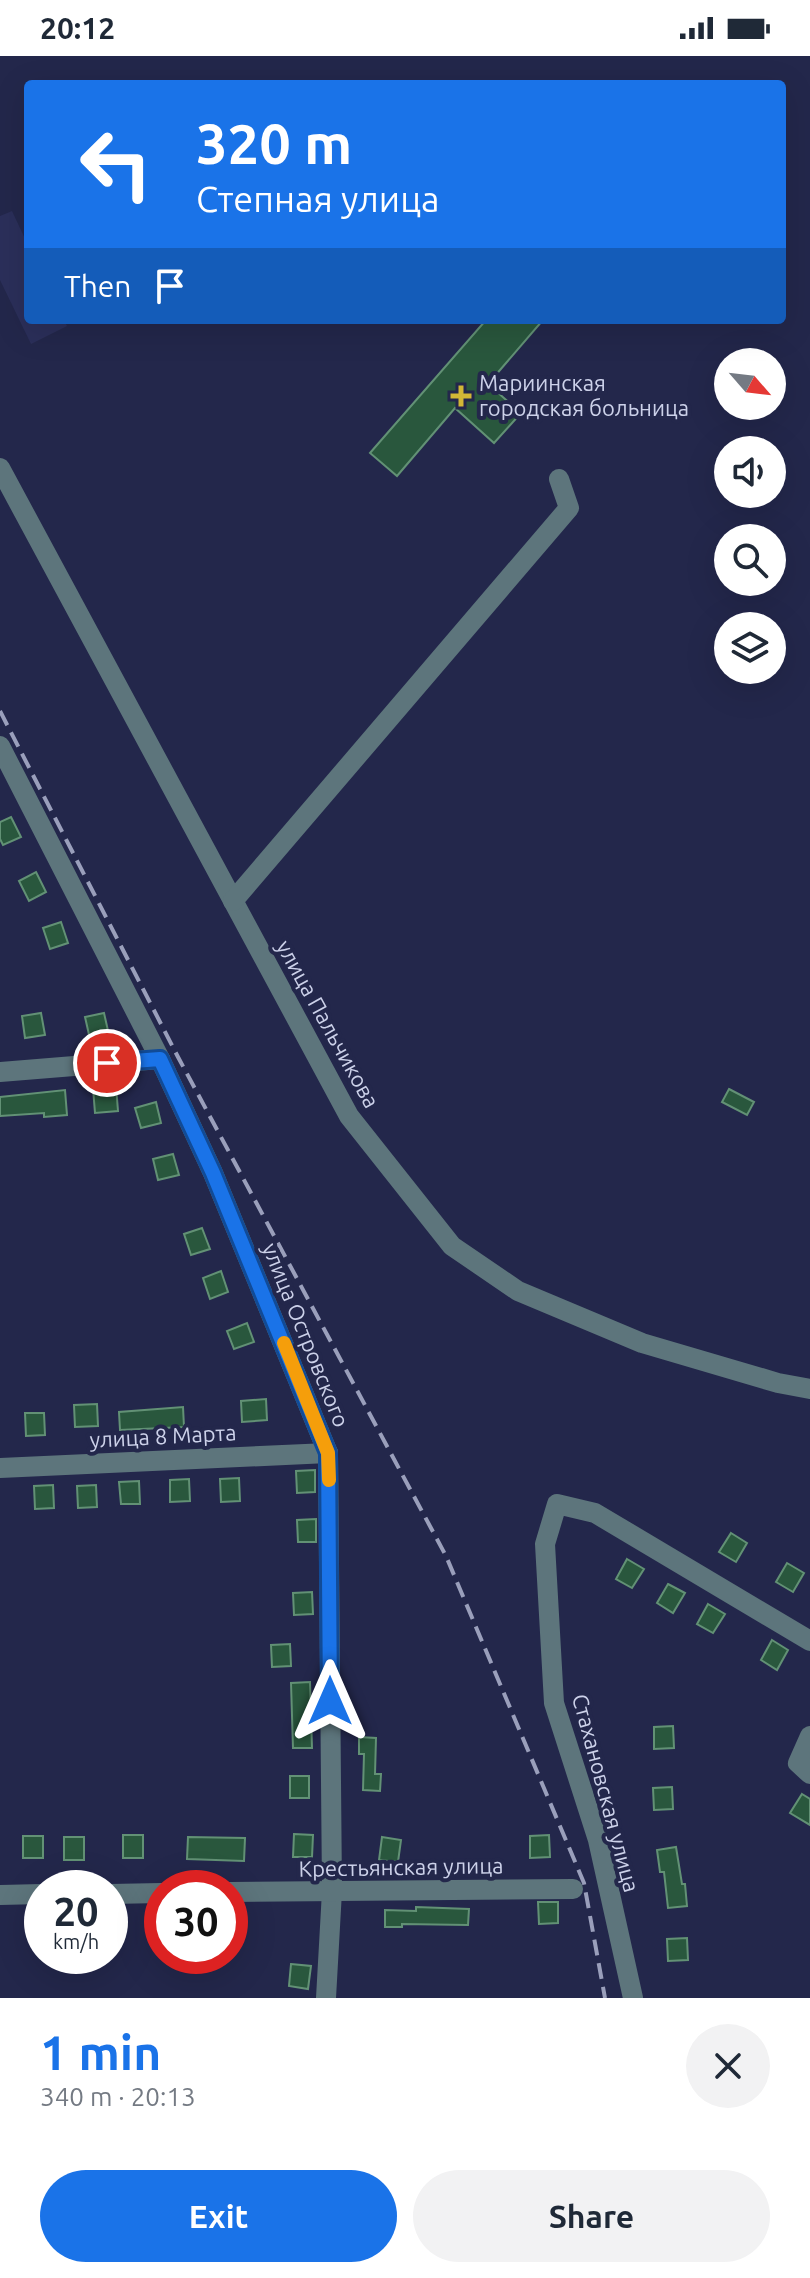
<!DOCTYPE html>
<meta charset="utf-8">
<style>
body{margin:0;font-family:Ubuntu,sans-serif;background:#f2f2f3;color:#1f2937;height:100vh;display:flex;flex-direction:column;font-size:30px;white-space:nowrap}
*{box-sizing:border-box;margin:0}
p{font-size:26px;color:#747a83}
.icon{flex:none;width:44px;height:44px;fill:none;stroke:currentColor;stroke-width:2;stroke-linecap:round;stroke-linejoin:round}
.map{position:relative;height:1942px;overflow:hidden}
.panel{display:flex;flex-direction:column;background:#fff;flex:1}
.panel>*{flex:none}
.hud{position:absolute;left:24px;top:24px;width:762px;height:244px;border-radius:8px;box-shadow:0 8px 32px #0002;background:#1a73e8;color:#fff;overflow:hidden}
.needle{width:52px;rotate:118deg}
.tools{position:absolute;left:714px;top:292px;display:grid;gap:16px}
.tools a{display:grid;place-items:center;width:72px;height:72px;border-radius:50%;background:#fff;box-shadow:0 8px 32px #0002;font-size:40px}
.speed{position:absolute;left:24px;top:1814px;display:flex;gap:16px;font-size:40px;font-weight:700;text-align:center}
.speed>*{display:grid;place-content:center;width:104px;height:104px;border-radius:50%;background:#fff;box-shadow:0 8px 32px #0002;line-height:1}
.speed small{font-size:20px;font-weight:400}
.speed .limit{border:12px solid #d22;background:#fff;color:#111}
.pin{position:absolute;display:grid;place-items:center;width:68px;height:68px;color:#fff;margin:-34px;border:4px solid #fff;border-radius:50%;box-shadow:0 2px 8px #0007}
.me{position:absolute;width:88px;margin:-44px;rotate:0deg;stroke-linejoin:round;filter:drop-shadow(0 0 6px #0008)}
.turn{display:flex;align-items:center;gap:28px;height:168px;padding:0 40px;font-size:36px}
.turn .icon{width:104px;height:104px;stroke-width:2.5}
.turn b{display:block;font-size:56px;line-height:68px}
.then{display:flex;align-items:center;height:76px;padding:0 40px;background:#0003;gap:16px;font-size:30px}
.round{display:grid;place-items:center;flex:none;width:84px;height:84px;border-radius:42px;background:#f2f2f3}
.head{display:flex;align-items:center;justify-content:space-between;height:136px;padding:0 40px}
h1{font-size:48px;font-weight:700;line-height:60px;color:#1a73e8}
.button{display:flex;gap:16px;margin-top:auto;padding:16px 40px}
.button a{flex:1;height:92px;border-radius:48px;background:#1a73e8;color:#fff;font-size:32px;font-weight:700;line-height:92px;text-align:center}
.button a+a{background:#f2f2f3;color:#1f2937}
.status{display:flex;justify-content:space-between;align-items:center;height:56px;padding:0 40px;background:#fff;direction:ltr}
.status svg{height:22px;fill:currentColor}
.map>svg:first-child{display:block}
</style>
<div class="status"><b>20:12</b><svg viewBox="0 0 49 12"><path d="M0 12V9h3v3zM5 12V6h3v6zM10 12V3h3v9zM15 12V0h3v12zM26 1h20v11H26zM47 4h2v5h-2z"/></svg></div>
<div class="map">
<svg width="810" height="1942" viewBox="0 0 810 1942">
<rect width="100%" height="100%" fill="#23274b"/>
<polygon fill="#2b2f5a" points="12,155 28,189 28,264 64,264 67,270 31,288 0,224 0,160"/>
<g fill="#29573d" stroke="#629175" stroke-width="2">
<polygon points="486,264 543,264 488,328 521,357 494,387 455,352 397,420 370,397"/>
<polygon points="11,761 21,781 3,789 0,783 0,766"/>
<polygon points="36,816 46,836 29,845 19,825"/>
<polygon points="61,866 68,887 50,893 43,872"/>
<polygon points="41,957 45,979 25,982 22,960"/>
<polygon points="104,957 109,979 90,983 85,961"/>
<polygon points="116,1030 118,1055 95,1057 93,1032"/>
<polygon points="729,1033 754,1046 747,1059 722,1046"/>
<polygon points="65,1034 67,1059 44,1061 44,1057 0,1060 0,1041"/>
<polygon points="156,1046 161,1067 141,1072 135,1052"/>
<polygon points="173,1098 179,1119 158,1124 153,1103"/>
<polygon points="202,1172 210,1193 191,1199 184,1178"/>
<polygon points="221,1215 228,1236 210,1243 203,1222"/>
<polygon points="247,1267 254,1286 234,1293 227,1275"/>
<polygon points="266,1343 267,1364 242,1366 241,1345"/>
<polygon points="97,1348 98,1370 75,1371 74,1349"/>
<polygon points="183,1351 184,1371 120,1374 119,1356"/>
<polygon points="25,1357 44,1357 45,1379 26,1380"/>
<polygon points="315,1414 315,1436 297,1437 296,1415"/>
<polygon points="239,1422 240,1445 221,1446 220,1423"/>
<polygon points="189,1423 190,1445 170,1446 170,1424"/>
<polygon points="139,1425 140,1448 121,1448 119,1426"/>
<polygon points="53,1429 54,1452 35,1453 34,1430"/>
<polygon points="96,1429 97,1451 78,1452 77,1430"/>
<polygon points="316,1463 316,1486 298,1486 297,1464"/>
<polygon points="731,1477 747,1487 736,1506 719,1496"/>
<polygon points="627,1503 644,1513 632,1532 616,1523"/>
<polygon points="787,1507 804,1517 793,1536 776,1526"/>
<polygon points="668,1528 685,1537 673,1557 657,1547"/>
<polygon points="312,1536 313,1558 294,1559 293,1537"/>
<polygon points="708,1548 725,1558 713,1577 697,1568"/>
<polygon points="772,1584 788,1594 777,1614 761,1604"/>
<polygon points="290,1588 291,1610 272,1611 271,1589"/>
<polygon points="310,1626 312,1692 293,1692 291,1627"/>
<polygon points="673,1670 674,1692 654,1693 654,1671"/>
<polygon points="359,1681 376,1682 375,1718 381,1718 380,1735 363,1734 364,1698 359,1698"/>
<rect x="290" y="1720" width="19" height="22"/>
<polygon points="672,1731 673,1753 654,1754 653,1732"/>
<polygon points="802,1738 810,1743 810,1769 790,1757"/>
<polygon points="294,1778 313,1779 312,1801 293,1801"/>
<rect x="123" y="1779" width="20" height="23"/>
<polygon points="549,1779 550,1801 530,1802 530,1780"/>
<rect x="23" y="1780" width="20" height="22"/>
<rect x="64" y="1781" width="20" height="23"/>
<polygon points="188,1781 245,1782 244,1805 187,1803"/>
<polygon points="382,1781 401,1784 398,1806 379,1804"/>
<polygon points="676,1791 682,1828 685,1828 687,1850 668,1852 664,1816 660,1816 657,1794"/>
<polygon points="538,1846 558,1846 558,1867 539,1868"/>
<polygon points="416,1851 469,1853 468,1869 402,1868 402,1871 385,1871 385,1854 416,1855"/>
<polygon points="687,1882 688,1904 668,1905 667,1883"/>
<polygon points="291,1908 311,1910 308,1933 289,1930"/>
</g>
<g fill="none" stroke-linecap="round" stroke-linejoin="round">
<g stroke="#5d757c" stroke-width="20">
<polyline points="0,412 349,1060 452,1190 518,1235 642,1287 778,1327 810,1333"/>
<polyline points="0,690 160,1003 213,1117 328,1397 332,1835 326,1942"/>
<polyline points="233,845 569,452 559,423"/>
<polyline points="0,1016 160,1003"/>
<polyline points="0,1412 328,1397"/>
<polyline points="810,1680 798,1707 810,1718"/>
<polyline points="230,1836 573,1833"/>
<polyline points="110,1838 162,1837"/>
<polyline points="0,1839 42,1838"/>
<polyline points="633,1942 598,1784 554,1647 545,1488 557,1448 595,1457 810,1585"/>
</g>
<polyline stroke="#9a9fbb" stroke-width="4" stroke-dasharray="16 8" stroke-linecap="butt" points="0,655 178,1001 446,1500 584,1827 605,1942"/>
</g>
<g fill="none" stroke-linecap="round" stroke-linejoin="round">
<g stroke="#114b97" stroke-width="20">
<polyline id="route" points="107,1007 160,1003 213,1117 328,1397 330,1645"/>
</g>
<use href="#route" stroke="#1a73e8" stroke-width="14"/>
<polyline stroke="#f59e0b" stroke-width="14" points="284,1287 328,1397 329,1424"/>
</g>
<path fill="#d1b736" stroke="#23274b" stroke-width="3" d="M457 328h8v8h8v8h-8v8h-8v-8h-8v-8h8z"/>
<g text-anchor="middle" stroke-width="8" stroke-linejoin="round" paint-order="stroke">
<g font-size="22" fill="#ccd1e9" stroke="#23274b" text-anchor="start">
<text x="479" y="335">Мариинская<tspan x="479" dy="25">городская больница</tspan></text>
</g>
<g font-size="22" fill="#ccd1e9" stroke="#23274b">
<text transform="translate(328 968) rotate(61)" y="8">улица Пальчикова</text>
<text transform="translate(306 1279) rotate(68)" y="8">улица Островского</text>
<text transform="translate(163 1380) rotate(-3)" y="8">улица 8 Марта</text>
<text transform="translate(606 1737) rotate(75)" y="8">Стахановская улица</text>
<text transform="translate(401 1811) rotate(-1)" y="8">Крестьянская улица</text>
</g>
</g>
</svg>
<div class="tools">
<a><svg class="needle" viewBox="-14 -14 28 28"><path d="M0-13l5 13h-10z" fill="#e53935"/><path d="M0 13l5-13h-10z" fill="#747a83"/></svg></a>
<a><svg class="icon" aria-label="sound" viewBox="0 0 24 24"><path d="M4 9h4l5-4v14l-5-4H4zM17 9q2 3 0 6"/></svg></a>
<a><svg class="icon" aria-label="search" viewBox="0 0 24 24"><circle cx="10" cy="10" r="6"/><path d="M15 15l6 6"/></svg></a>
<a><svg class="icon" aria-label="layers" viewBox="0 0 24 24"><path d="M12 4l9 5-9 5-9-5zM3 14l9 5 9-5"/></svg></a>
</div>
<div class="speed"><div>20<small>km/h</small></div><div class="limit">30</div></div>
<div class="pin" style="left:107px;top:1007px;background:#d93025"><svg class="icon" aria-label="arrive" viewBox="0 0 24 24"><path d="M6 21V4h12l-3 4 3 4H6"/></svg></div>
<svg class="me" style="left:330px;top:1645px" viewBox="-20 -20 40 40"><path d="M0-17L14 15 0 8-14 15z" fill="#1a73e8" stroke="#fff" stroke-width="4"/></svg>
<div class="hud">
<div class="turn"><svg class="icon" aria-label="left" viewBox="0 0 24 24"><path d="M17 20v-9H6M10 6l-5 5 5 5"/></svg><div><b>320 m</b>Степная улица</div></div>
<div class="then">Then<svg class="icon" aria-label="arrive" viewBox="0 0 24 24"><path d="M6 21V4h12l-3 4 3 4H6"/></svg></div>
</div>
</div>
<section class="panel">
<div class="head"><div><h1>1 min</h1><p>340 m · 20:13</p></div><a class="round"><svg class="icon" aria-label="close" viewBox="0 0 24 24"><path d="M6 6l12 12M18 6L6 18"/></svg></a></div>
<div class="button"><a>Exit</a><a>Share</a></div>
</section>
